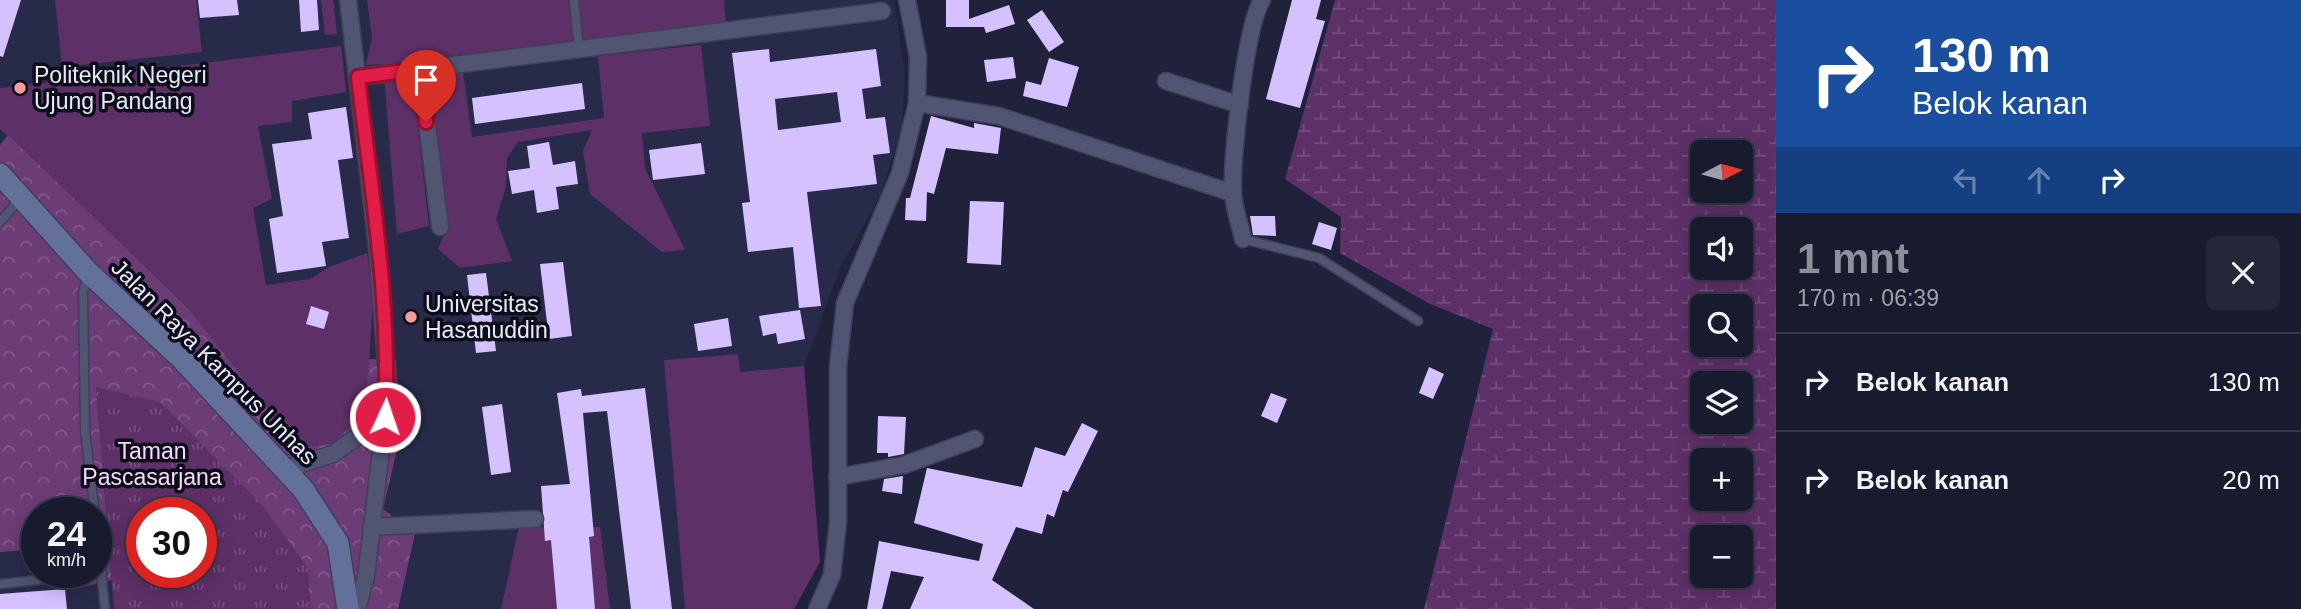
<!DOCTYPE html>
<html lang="id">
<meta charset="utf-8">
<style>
body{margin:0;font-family:Arial,sans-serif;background:#252739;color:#f1f3f6;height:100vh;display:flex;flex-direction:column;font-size:26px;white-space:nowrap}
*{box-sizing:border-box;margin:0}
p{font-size:23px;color:#9fa1aa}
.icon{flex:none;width:38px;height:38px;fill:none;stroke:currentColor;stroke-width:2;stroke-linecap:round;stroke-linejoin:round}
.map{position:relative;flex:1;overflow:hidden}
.panel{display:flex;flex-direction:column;background:#181a2d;width:525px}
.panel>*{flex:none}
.banner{background:#1a4fa0;color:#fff;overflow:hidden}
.needle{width:46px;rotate:84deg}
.buttons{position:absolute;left:1690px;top:140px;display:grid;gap:14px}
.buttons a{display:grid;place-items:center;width:63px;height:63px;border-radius:10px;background:#181a2d;box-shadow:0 4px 18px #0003,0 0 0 2px #363849;font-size:35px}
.speed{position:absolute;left:21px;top:497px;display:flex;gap:14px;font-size:35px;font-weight:700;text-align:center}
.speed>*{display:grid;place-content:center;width:91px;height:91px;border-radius:50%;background:#181a2d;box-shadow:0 4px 18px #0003,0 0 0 2px #363849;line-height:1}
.speed small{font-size:18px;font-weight:400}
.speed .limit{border:10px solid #d22;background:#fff;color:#111}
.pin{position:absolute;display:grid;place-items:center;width:60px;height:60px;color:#fff;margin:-72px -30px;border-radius:50% 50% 50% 0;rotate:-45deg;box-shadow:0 0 7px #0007}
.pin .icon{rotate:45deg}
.me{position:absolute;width:77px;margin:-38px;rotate:3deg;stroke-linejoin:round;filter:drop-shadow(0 0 5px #0008)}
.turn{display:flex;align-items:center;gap:24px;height:147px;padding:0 21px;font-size:32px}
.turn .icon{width:91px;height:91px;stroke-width:2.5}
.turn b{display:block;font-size:49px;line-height:60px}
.lanes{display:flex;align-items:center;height:66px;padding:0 21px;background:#0003;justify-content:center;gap:35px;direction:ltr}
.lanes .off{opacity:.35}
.round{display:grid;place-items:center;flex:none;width:74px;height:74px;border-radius:10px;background:#252739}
.headline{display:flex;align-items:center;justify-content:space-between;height:119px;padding:0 21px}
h1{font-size:42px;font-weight:700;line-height:52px;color:#8c9099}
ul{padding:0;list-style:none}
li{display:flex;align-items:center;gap:21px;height:98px;padding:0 21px;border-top:2px solid #363849}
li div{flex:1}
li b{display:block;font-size:26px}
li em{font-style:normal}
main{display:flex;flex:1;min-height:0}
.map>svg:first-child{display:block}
</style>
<main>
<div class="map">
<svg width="1776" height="609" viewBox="0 0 1776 609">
<defs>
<pattern id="forest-crowns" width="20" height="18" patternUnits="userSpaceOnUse" patternTransform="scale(1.75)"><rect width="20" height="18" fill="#6c3c77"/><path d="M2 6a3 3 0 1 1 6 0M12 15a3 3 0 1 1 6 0" fill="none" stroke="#81588b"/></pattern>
<pattern id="wetland-marsh" width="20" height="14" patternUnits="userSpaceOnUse" patternTransform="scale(1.75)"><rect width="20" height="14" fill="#5e3068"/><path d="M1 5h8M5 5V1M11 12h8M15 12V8" fill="none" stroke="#754e7e"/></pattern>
<pattern id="park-tufts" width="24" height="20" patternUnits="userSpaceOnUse" patternTransform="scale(1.75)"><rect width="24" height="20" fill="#5e3068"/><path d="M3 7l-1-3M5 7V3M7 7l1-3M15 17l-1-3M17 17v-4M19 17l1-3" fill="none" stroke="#754e7e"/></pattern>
</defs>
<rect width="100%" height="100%" fill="#20223c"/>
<path fill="#282a4a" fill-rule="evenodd" d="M0 0H894L905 75 902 127 881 194 840 268 804 366 820 562 794 609H0ZM37 513H96V572H37ZM142 513H201V572H142Z"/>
<g fill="#5e3068">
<polygon points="55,0 196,0 202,52 62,67"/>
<polygon points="321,0 333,0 337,34 325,35"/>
<polygon points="367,0 724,0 726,25 410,60 429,226 397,234 383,64 366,65 372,38"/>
<polygon points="701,45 710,126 642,133 645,168 685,250 662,252 590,194 583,151 592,130 518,142 507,158 506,187 496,219 512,261 460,268 438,249 447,228 427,77 463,72 472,137 604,118 598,56"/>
<polygon points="341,46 346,92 292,101 292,122 258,126 272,199 253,208 266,285 310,279 329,267 367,253 373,295 366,412 333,443 299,449 189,309 0,129 0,88"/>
<polygon points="738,354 740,372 804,366 820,562 794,609 685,609 664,360"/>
<polygon points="519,527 600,527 610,609 501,609"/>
</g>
<polygon fill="url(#forest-crowns)" points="8,135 189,309 299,449 333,443 365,412 369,359 396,360 400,437 383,509 415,534 398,609 310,609 308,568 96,388 112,580 79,588 78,572 96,572 96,513 37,513 37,549 0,552 0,145"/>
<path fill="url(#wetland-marsh)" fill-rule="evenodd" d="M1335 0H1776V609H1424L1493 329 1430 304 1340 253 1341 217 1285 179ZM1703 152H1741V191H1703ZM1703 229H1741V268H1703ZM1741 306V345H1703V306ZM1741 383V422H1703V383ZM1703 460H1741V499H1703ZM1703 537H1741V576H1703Z"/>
<path fill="url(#park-tufts)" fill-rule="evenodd" d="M96 387 160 402 262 505 308 568 310 609H114ZM142 513H201V572H142Z"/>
<g fill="#d6c1ff" fill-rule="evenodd">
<polygon points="0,0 21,0 3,57 0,56"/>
<polygon points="198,0 237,0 239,15 200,18"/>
<polygon points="299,0 317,0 319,30 301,32"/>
<polygon points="946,0 969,0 969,19 1009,5 1015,24 986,33 984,27 946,27"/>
<polygon points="1292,0 1321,0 1316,19 1325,21 1300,108 1266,99"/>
<polygon points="1042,10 1064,42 1049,52 1027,20"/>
<path d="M769 49 770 62 876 49 881 86 862 89 866 119 885 117 890 153 873 155 877 184 807 192 821 306 799 308 793 247 748 252 742 203 750 202 732 53ZM837 92 841 122 778 130 775 99Z"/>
<polygon points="1013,57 1016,78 987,82 984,60"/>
<polygon points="1049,58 1079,67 1067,107 1023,96 1026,81 1041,85"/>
<polygon points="582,83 585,109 475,124 472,98"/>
<polygon points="346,107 353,158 338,160 349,238 322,242 326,266 277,273 269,219 283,216 272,144 312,139 308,113"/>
<polygon points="931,116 974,128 974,123 1001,128 998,154 946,148 934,194 927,192 926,221 905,220 906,198 910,198"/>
<polygon points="549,142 553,165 575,161 578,184 556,187 559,209 537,213 534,190 512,194 508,171 530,168 527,146"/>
<polygon points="701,143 705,174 653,180 649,150"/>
<polygon points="970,201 1004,202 1001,265 967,263"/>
<polygon points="1250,216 1275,216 1276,236 1253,235"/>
<polygon points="1319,222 1337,228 1331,250 1312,244"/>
<polygon points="563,262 572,336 549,339 540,264"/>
<polygon points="486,273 496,351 476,353 467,275"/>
<polygon points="311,306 329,312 324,329 306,324"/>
<polygon points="800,310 805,339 778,344 776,333 763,336 759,316"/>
<polygon points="728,318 732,346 698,351 694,324"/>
<polygon points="1429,367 1444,374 1433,399 1419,393"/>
<polygon points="645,388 672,609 631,609 607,411 583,413 594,536 589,537 595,609 557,609 551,540 545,541 541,486 570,484 557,393 581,389 582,396"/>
<polygon points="1271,393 1287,399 1277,423 1261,416"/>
<polygon points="502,404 511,472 491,475 482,407"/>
<polygon points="878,416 906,417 904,454 888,457 888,453 877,453"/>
<polygon points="1082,423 1098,431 1068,492 1063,490 1054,517 1047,514 1042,534 1016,527 992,580 1034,609 910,609 924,577 891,571 882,609 867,609 879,541 979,561 983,544 914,523 927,468 1022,487 1035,447 1065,456"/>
<polygon points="903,476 902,494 882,491 884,479"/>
<polygon points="65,589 67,609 0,609 0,594"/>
</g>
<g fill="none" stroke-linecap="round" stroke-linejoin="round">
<g stroke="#3f4056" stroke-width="11">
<g id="lane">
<polyline points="574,0 579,49"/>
<polyline points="0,222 21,198"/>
<polyline points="1243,239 1319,258 1418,321"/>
<polyline points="88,275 83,292 85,431 95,513"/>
<polyline points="96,522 105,609"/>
<polyline points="0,584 102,573"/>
</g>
</g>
<g stroke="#3f4056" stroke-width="19">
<g id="street">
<polyline points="420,69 440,227"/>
<polyline points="358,77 882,11"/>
<polyline points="1166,81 1240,105"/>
<polyline points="917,103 999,116 1232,193"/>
<path d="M1243 239C1240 224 1233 206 1233 191 1231 158 1246 25 1262 0"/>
<polyline points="285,469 333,454 385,417 387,376 377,247 348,0"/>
<polyline points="837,477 904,465 975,439"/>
<polyline points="371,527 535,519"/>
<polyline points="357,609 366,577 385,417"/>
<polyline points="817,609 832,575 838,522 838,367 845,303 900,173 917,103 918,57 907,0"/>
</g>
</g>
<g stroke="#3f4056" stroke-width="24">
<polyline id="secondary" points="0,174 88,272 181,358 303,489 338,543 348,609"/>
</g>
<use href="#lane" stroke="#515472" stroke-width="8"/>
<use href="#street" stroke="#515472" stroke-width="16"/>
<use href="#secondary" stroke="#63719a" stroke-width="21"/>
</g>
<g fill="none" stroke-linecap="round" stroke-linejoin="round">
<g stroke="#92132f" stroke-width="18">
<path id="route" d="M385 417C391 304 371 189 358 77L420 69 426 122"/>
</g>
<use href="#route" stroke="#e11d48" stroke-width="12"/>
</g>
<g fill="#f59b9a" stroke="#0c0d18" stroke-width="2.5">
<circle cx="20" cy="88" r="7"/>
<circle cx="411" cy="317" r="7"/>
</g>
<g text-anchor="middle" stroke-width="7" stroke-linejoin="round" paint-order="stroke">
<g font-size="23" fill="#e8eafc" stroke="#0c0d18" text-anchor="start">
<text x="34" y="83">Politeknik Negeri<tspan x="34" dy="26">Ujung Pandang</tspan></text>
<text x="425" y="312">Universitas<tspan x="425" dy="26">Hasanuddin</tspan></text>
</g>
<g font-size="23" fill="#e8eafc" stroke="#0c0d18">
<text transform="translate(214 362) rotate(45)" y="8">Jalan Raya Kampus Unhas</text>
</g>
<g font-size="23" fill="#f6d9fc" stroke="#0c0d18">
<text x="152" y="459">Taman<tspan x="152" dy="26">Pascasarjana</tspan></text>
</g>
</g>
</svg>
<div class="buttons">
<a><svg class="needle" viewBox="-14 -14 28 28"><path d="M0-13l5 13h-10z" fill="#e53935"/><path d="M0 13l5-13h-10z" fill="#9fa1aa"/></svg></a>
<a><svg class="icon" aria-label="sound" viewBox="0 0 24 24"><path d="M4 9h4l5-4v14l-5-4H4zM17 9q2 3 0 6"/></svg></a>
<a><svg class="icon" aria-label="search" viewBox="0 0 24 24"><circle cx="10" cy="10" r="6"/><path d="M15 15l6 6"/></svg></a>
<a><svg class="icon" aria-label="layers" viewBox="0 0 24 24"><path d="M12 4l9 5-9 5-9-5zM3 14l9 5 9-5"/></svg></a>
<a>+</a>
<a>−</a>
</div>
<div class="speed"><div>24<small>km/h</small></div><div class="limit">30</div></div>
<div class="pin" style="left:426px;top:122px;background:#d93025"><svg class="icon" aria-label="arrive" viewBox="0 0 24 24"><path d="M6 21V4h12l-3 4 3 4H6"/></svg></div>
<svg class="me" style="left:385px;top:417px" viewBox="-20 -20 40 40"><circle r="17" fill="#e11d48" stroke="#fff" stroke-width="3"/><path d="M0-11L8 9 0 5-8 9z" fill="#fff"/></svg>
</div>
<section class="panel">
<div class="banner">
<div class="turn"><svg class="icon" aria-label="right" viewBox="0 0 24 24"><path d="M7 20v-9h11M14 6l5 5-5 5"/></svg><div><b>130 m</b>Belok kanan</div></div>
<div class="lanes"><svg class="icon off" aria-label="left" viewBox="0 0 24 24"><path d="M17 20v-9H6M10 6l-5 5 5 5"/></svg><svg class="icon off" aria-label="ahead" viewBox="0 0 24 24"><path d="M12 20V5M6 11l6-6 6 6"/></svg><svg class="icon" aria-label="right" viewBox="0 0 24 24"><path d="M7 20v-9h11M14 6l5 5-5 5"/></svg></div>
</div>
<div class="headline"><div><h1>1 mnt</h1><p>170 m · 06:39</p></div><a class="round"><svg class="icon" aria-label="close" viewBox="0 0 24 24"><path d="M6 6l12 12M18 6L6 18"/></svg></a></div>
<ul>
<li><svg class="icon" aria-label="right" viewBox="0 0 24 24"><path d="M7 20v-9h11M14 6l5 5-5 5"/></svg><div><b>Belok kanan</b></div><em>130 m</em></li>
<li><svg class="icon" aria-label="right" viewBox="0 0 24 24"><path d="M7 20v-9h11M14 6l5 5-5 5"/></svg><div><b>Belok kanan</b></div><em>20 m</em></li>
</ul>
</section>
</main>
